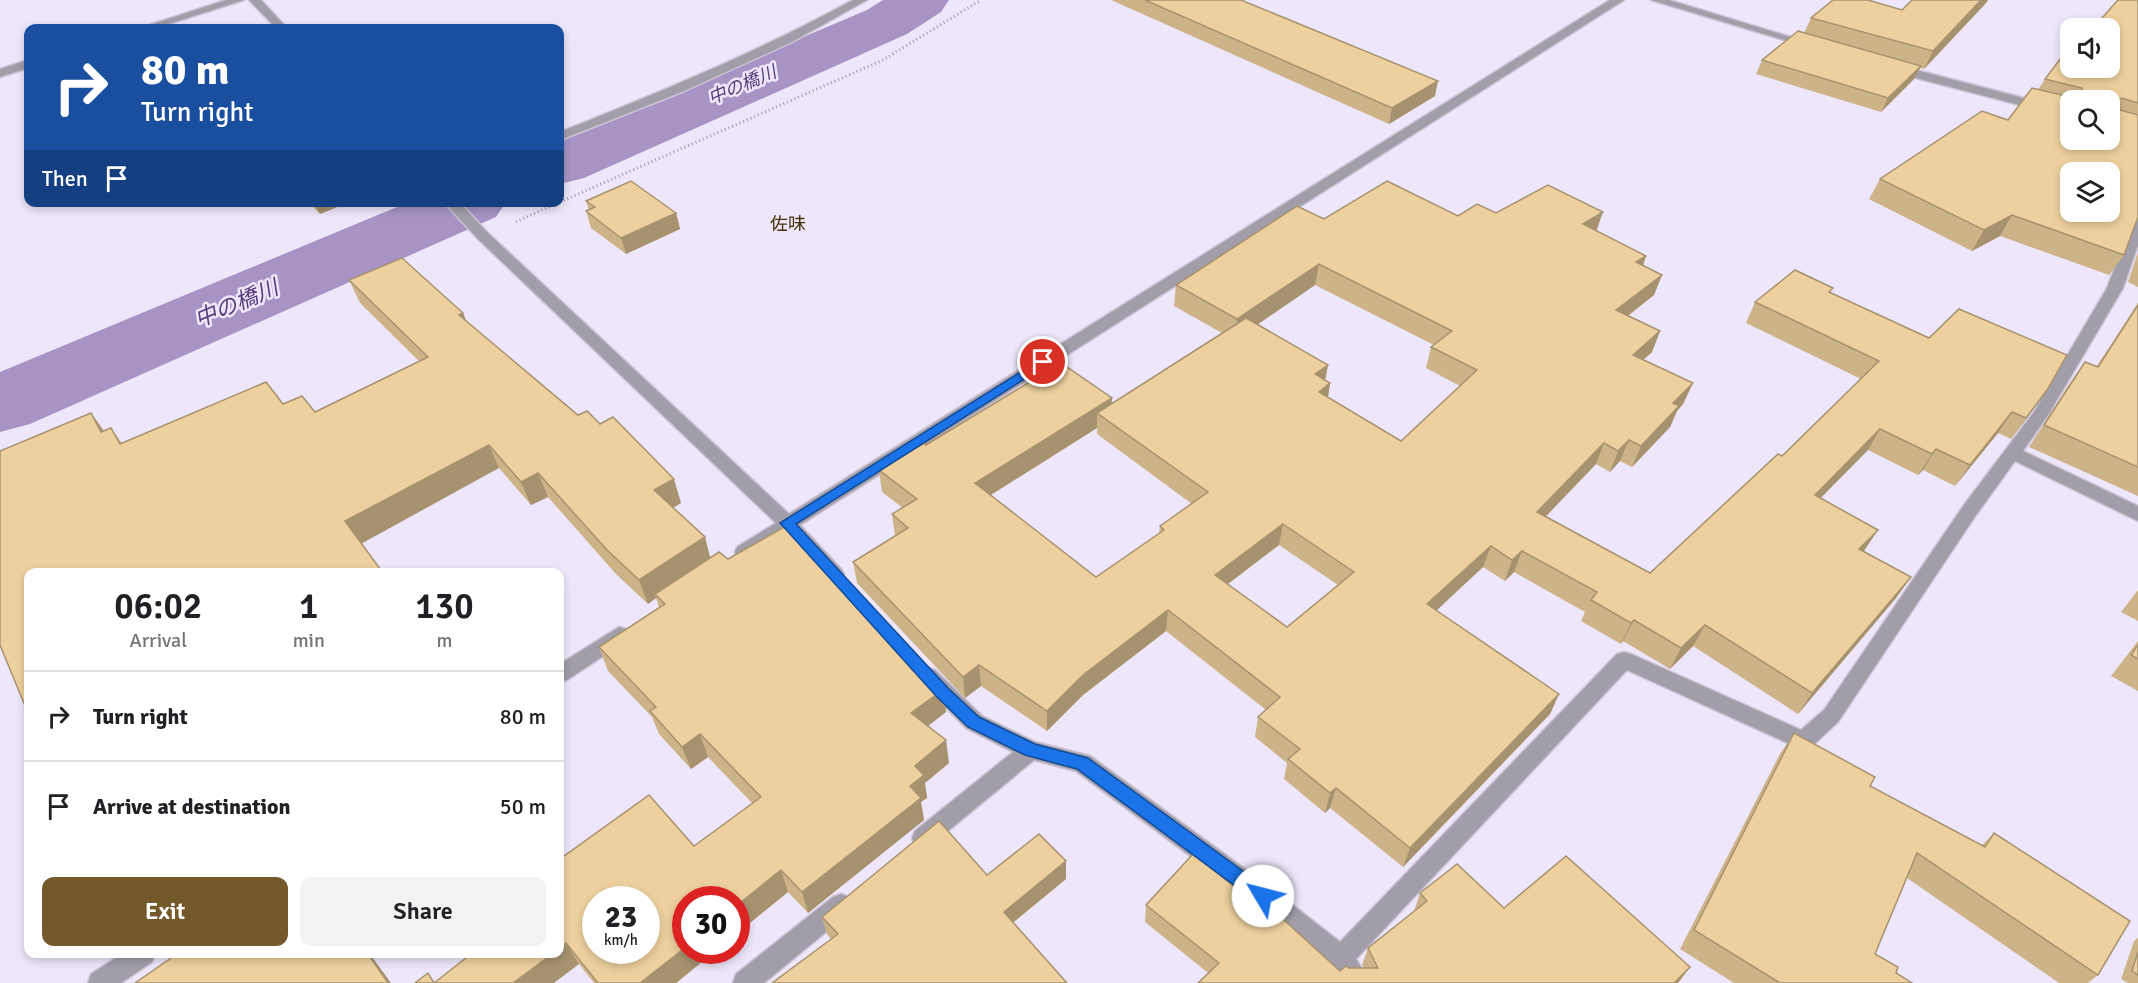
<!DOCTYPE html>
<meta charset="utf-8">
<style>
body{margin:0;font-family:Signika,"Noto Sans JP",sans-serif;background:#f2f2f2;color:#202124;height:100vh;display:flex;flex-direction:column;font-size:22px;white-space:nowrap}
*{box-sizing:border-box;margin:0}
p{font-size:20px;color:#757577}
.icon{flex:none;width:33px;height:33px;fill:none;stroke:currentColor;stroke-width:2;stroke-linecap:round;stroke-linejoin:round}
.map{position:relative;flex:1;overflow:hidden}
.drawer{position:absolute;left:24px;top:568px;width:540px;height:390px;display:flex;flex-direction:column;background:#fff;border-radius:12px;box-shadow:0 3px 9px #0003}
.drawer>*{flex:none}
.banner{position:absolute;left:24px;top:24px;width:540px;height:183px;border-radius:12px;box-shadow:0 3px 9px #0003;background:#1a4fa0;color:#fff;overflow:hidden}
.controls{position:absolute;left:2060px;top:18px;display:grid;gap:12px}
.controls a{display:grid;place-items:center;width:60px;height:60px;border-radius:12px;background:#fff;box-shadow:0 3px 9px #0003;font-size:30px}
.speed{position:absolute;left:582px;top:886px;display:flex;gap:12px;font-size:30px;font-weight:700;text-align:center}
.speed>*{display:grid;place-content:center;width:78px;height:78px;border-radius:50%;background:#fff;box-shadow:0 3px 9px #0003;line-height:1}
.speed small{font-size:15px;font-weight:400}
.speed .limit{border:9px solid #d22;background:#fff;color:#111}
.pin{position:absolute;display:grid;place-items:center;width:51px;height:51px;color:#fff;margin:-26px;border:3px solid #fff;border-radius:50%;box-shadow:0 2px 6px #0007}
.me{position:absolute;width:66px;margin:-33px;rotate:307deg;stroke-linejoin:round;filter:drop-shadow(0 0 4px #0008)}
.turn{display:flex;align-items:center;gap:21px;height:126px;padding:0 18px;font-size:27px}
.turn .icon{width:78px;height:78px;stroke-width:2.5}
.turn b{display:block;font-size:42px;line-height:51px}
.then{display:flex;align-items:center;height:57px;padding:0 18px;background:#0003;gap:12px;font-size:22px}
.eta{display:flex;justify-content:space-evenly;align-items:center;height:102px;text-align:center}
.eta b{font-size:36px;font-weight:600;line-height:42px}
.action{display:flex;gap:12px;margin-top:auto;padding:12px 18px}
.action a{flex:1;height:69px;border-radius:12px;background:#74592b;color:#fff;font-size:24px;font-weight:600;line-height:69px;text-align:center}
.action a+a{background:#f2f2f2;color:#202124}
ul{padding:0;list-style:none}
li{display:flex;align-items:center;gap:18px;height:90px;padding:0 18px;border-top:2px solid #e0e0e0}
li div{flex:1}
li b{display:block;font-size:22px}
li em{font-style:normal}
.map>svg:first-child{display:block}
</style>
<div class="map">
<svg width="2138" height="983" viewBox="0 0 2138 983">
<rect width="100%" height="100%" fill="#eee7fb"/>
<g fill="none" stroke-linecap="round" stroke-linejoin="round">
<g fill="#a794c5" fill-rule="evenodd">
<polygon points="883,0 949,0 941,12 907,34 584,178 560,184 560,140 867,10"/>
<polygon points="409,202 506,202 496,217 30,424 0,432 0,372"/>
</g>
<g stroke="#cbc4d7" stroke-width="3">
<g id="minor">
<polygon points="226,0 244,0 156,28 140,28"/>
<polygon points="249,0 261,0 287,28 276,28"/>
<path d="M853 0H867L792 42 682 92 560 140V132C660 92 758 52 853 0Z"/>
<polygon points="1610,0 1624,0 800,525 841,569 844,574 841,579 834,581 827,579 786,534 751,557 737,557 735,552 737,547 776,523 478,239 444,202 459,202 488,233 789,514"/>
<polygon points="1651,0 1669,0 1817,45 1807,47"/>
<polygon points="28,60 28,68 0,77 0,69"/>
<polygon points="1893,64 2070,110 2070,118 1889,71 1889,65"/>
<polygon points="2138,221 2138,245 2123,288 2048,415 2023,451 2138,506 2138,521 2015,461 1976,515 1838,722 1811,747 1803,750 1627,670 1356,959 1370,983 1343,983 1332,966 1255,904 1076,771 1034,760 931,845 923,848 915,845 912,838 915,831 1013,752 966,728 921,682 918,676 921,670 928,668 935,670 982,716 1035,742 1090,756 1271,888 1340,942 1617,654 1624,652 1631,654 1801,730 1824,710 1964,505 2034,412 2107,288 2131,225"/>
<polygon points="619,627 626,629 629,635 626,641 567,680 560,682 560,664"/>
<polygon points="841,894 849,897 853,905 849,913 764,983 733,983 736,974 833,897"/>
<polygon points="122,954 155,954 152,962 121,983 88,983 91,974"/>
</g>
</g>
<g stroke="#9d98a8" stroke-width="3" stroke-dasharray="1 3" stroke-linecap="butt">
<polyline points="560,202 883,60 981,0"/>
<polyline points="516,222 559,202"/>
</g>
<use href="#minor" fill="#a29ea9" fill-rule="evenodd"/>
</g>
<g fill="#cdb388" fill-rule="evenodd">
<polygon points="1111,0 1241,0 1435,96 1389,124"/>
<polygon points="1912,0 1988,0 1986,3 1924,69 1920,68 1914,79 1881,112 1756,74 1762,60 1804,33 1811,18 1902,10"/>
<polygon points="2138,0 2138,220 2136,221 2124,255 2109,275 2000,236 1972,251 1869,199 1880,179 2008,120 2038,90 2045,79 2070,68 2094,27"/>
<polygon points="586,201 676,213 680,229 626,254 591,228 586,211 589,210"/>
<polygon points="308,202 349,202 320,214"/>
<path d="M1496 213 1597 231 1646 256 1643 266 1662 275 1654 295 1628 316 1660 331 1652 352 1643 360 1693 383 1683 404 1677 411 1670 427 1632 467 1620 461 1610 472 1596 464 1546 516 1650 573 1782 456 1861 379 1746 323 1755 302 1831 293 2032 411 2011 439 1998 433 1955 486 1923 470 1918 475 1868 450 1820 498 1864 551 1911 577 1896 598 1798 714 1693 646 1670 669 1623 641 1621 644 1581 621 1585 612 1514 572 1505 581 1483 567 1436 610 1559 694 1550 714 1403 867 1330 808 1325 813 1284 779 1287 763 1255 737 1258 717 1266 710 1166 631 1083 695 1047 731 981 686 965 698 857 583 853 562 895 536 892 514 903 508 882 492 879 470 926 445 1112 398 1111 404 1222 333 1174 306 1176 285 1324 219 1458 216ZM1315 285 1434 345 1431 347 1426 368 1460 386 1401 441 1328 397 1330 383 1325 380 1328 365 1258 324ZM1097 428V434L1192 504 1160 526 1159 533 1096 577 991 495ZM1279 545 1338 585 1287 627 1228 584Z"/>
<polygon points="2138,252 2138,287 2128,282"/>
<polygon points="349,280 463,313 466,320 681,503 673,508 705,537 710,558 728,559 946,712 928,726 949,763 925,783 927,798 921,802 924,820 808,913 788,892 676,983 594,983 579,964 435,982 560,954 560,859 694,846 752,803 708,757 691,769 659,734 652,717 608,671 599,647 659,607 656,598 648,604 616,574 548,497 531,505 499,468 28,573 91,413 104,431 111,428 122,443 283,404 315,412 419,361 360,303"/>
<polygon points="2138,303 2138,496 2029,447 2070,383 2085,362 2097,366"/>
<polygon points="2138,590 2138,621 2121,612"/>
<polygon points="2138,641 2138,691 2111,676"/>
<polygon points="1794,733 1870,786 1982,845 1994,833 2098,975 2088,983 2059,983 1907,878 1875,954 1896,973 1912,983 1734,983 1680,949 1780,754"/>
<polygon points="987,875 1066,879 1014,922 831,939 827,934 822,917"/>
<polygon points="1420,893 1504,908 1690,967 1678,983 1198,983 1208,973 1145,922 1146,905 1340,971 1349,968 1364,968 1362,965 1368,948 1414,911"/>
<polygon points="2138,938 2138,983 2128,983 2121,979 2134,941"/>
</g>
<g fill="#a7926f">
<polygon points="1981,0 1988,0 1986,3 1924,69 1933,51"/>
<polygon points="1921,66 1914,79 1881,112 1888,98"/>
<polygon points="1438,81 1435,96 1389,124 1392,108"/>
<polygon points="314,202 349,202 320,214"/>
<polygon points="1603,212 1596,232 1583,224"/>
<polygon points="676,213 680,229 626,254 621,238"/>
<polygon points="2012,215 2000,236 1972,251 1984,230"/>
<polygon points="1646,256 1639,276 1636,262"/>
<polygon points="1319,264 1315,285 1235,340 1237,319"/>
<polygon points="1662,275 1654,295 1608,331 1616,310"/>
<polygon points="463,313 472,336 459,315"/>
<polygon points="1660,331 1652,352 1625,376 1633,355"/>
<polygon points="1328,365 1324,386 1315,374"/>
<polygon points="1330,383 1327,404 1319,392"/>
<polygon points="1693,383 1683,404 1677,411 1670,427 1632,467 1641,446 1673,403"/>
<polygon points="2047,390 2032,411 2011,439 2026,418"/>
<polygon points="1112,398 1111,419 1097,413 1097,428 976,504 975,483"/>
<polygon points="2012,412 1998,433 1955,486 1970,465"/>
<polygon points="91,413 108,437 101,432"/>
<polygon points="1880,429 1868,450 1803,516 1815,495"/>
<polygon points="1629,440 1620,461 1610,472 1618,451"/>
<polygon points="1604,443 1596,464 1530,533 1537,512"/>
<polygon points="489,445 499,468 359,545 345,521"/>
<polygon points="1936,449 1923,470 1918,475 1932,454"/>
<polygon points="538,473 548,497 531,505 521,482"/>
<polygon points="674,479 681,503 662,514 654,490"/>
<polygon points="1283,524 1279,545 1212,596 1215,575"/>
<polygon points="1878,530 1864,551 1846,570 1859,549"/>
<polygon points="705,537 711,561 655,594 656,598 648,604 639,580"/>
<polygon points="1491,546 1483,567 1421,625 1427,604"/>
<polygon points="1522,551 1514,572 1505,581 1512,560"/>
<polygon points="1911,577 1896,598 1798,714 1812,693"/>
<polygon points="1168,610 1166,631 1083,695 1047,731 1047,711 1083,675"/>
<polygon points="1634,620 1623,641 1621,644 1631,623"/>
<polygon points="1705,625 1693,646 1670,669 1681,648"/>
<polygon points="979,665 981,686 965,698 963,677"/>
<polygon points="944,689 946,712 915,736 911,713"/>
<polygon points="1559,694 1550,714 1403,867 1410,848"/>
<polygon points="700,734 708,757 691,769 682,747"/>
<polygon points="946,740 949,763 925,783 927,798 921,802 924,820 808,913 802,892 910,786 915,766"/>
<polygon points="1336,788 1330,808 1325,813 1330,793"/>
<polygon points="1066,861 1066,879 1005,929 1004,912"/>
<polygon points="781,870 788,892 736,934 736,906"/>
<polygon points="566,943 579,964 554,983 513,983 552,954 560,954 560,948"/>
<polygon points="686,947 686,951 715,951 676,983 640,983"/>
<polygon points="368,954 370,954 391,983 388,983"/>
<polygon points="1690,967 1678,983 1674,983"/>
</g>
<g fill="#eed09e" stroke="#a7926f" stroke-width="1.5" fill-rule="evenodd">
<polygon points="1145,0 1241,0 1438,81 1392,108"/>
<polygon points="1833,0 1868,0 1902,10 1912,0 1981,0 1933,51 1811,18"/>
<path d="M2118 0H2138V103L2122 98 2119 100 2120 110 2138 115V217L2124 255 2012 215 1984 230 1880 179 1982 111 2008 120 2032 88 2083 100 2082 88 2045 79 2070 46V68H2109V28H2089L2091 26 2094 27ZM2070 100H2109V140H2070ZM2070 172H2109V212H2070Z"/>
<polygon points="1798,31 1921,66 1888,98 1762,60"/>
<polygon points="631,181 676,213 621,238 586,211 595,207 586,201"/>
<path d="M1387 181 1458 216 1477 204 1496 213 1548 185 1603 212 1583 224 1646 256 1636 262 1662 275 1616 310 1660 331 1633 355 1693 383 1673 403 1679 406 1641 446 1629 440 1618 451 1604 443 1537 512 1650 573 1778 454 1782 456 1879 361 1755 302 1795 270 1833 288 1829 292 1929 338 1959 309 2067 355 2047 390 2026 418 2012 412 1970 465 1936 449 1932 454 1880 429 1815 495 1878 530 1859 549 1911 577 1812 693 1705 625 1681 648 1634 620 1631 623 1591 600 1597 592 1522 551 1512 560 1491 546 1427 604 1559 694 1410 848 1336 788 1330 793 1288 759 1300 749 1258 717 1280 697 1168 610 1083 675 1047 711 979 665 963 677 853 562 908 528 892 514 917 499 879 470 924 443 926 445 1061 363 1112 398 975 483 1096 577 1164 530 1160 526 1208 492 1097 413 1246 318 1328 365 1315 374 1330 383 1319 392 1401 441 1477 370 1431 347 1452 331 1319 264 1237 319 1176 285 1297 206 1324 219ZM1283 524 1354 572 1287 627 1215 575Z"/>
<polygon points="402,258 463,313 459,315 578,415 587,411 600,424 613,417 674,479 654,490 705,537 639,580 607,550 538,473 521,482 489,445 345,521 383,573 28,573 28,713 0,645 0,451 91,413 101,432 111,428 120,444 266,382 283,404 302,396 315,412 428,357 349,280"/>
<polygon points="2138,305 2138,467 2044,425 2085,362 2098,367"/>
<path d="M786 526 834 571 944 689 911 713 946 740 915 766 924 775 910 786 921 798 802 892 781 870 736 906V900H686V947L640 983H598L566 943 560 948V859L649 795 694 846 761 797 700 734 682 747 650 711 656 707 599 647 665 604 655 594 719 552 728 559ZM596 900H646V951H596Z"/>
<polygon points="2138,645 2138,659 2131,655"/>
<polygon points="1794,733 1875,777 1870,786 1985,847 1994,833 2130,921 2098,975 1917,853 1875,954 1898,967 1896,973 1912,983 1780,983 1694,930"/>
<polygon points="939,821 987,875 1039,834 1066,861 1004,912 1067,983 772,983 838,934 822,917"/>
<polygon points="1193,854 1270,915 1274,911 1340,971 1346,966 1349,968 1378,968 1368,948 1427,901 1420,893 1457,864 1504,908 1566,856 1690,967 1674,983 1198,983 1219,963 1146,905"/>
<polygon points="2138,952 2138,975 2132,971"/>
<polygon points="177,954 368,954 388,983 135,983"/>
<polygon points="471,954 552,954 513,983 415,983 428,973 434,983"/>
</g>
<polygon fill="#1a73e8" stroke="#114b97" stroke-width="1.5" points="1043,358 1048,359 1048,364 796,524 948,688 979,717 1035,744 1088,758 1269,890 1272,896 1269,902 1263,905 1257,902 1077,769 1025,755 968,727 937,697 780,523"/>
<g text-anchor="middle" stroke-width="5" stroke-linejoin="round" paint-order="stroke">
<g font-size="18" font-style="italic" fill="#563b79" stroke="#eee7fb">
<text transform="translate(742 85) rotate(-23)" y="6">中の橋川</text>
</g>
<g font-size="18" fill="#45300a" stroke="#eee7fb">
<text x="788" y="230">佐味</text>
</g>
<g font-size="22" font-style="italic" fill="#563b79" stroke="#eee7fb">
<text transform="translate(236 303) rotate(-23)" y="8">中の橋川</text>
</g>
</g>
</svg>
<div class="controls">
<a><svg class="icon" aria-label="sound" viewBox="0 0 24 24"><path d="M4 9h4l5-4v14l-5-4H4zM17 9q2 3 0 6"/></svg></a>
<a><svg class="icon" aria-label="search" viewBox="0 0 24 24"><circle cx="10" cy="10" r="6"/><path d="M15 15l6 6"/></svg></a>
<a><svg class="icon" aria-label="layers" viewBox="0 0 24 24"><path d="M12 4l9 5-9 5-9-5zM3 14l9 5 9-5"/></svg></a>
</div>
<div class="speed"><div>23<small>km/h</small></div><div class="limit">30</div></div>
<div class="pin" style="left:1043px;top:362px;background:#d93025"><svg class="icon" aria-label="arrive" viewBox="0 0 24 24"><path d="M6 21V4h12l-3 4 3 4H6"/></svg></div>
<svg class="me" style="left:1263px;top:896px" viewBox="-20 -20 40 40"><circle r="19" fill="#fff"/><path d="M0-13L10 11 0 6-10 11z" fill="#1a73e8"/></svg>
<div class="banner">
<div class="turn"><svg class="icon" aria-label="right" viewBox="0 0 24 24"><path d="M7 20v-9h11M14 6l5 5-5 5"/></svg><div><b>80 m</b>Turn right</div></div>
<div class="then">Then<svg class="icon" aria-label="arrive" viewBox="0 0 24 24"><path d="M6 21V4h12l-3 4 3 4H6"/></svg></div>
</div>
<section class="drawer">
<div class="eta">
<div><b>06:02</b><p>Arrival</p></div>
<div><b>1</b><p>min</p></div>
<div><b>130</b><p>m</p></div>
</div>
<ul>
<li><svg class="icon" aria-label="right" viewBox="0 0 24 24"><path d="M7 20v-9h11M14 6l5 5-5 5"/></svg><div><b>Turn right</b></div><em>80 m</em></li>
<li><svg class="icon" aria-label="arrive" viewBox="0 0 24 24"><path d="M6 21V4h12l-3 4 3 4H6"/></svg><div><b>Arrive at destination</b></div><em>50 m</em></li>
</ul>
<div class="action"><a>Exit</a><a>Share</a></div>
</section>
</div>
